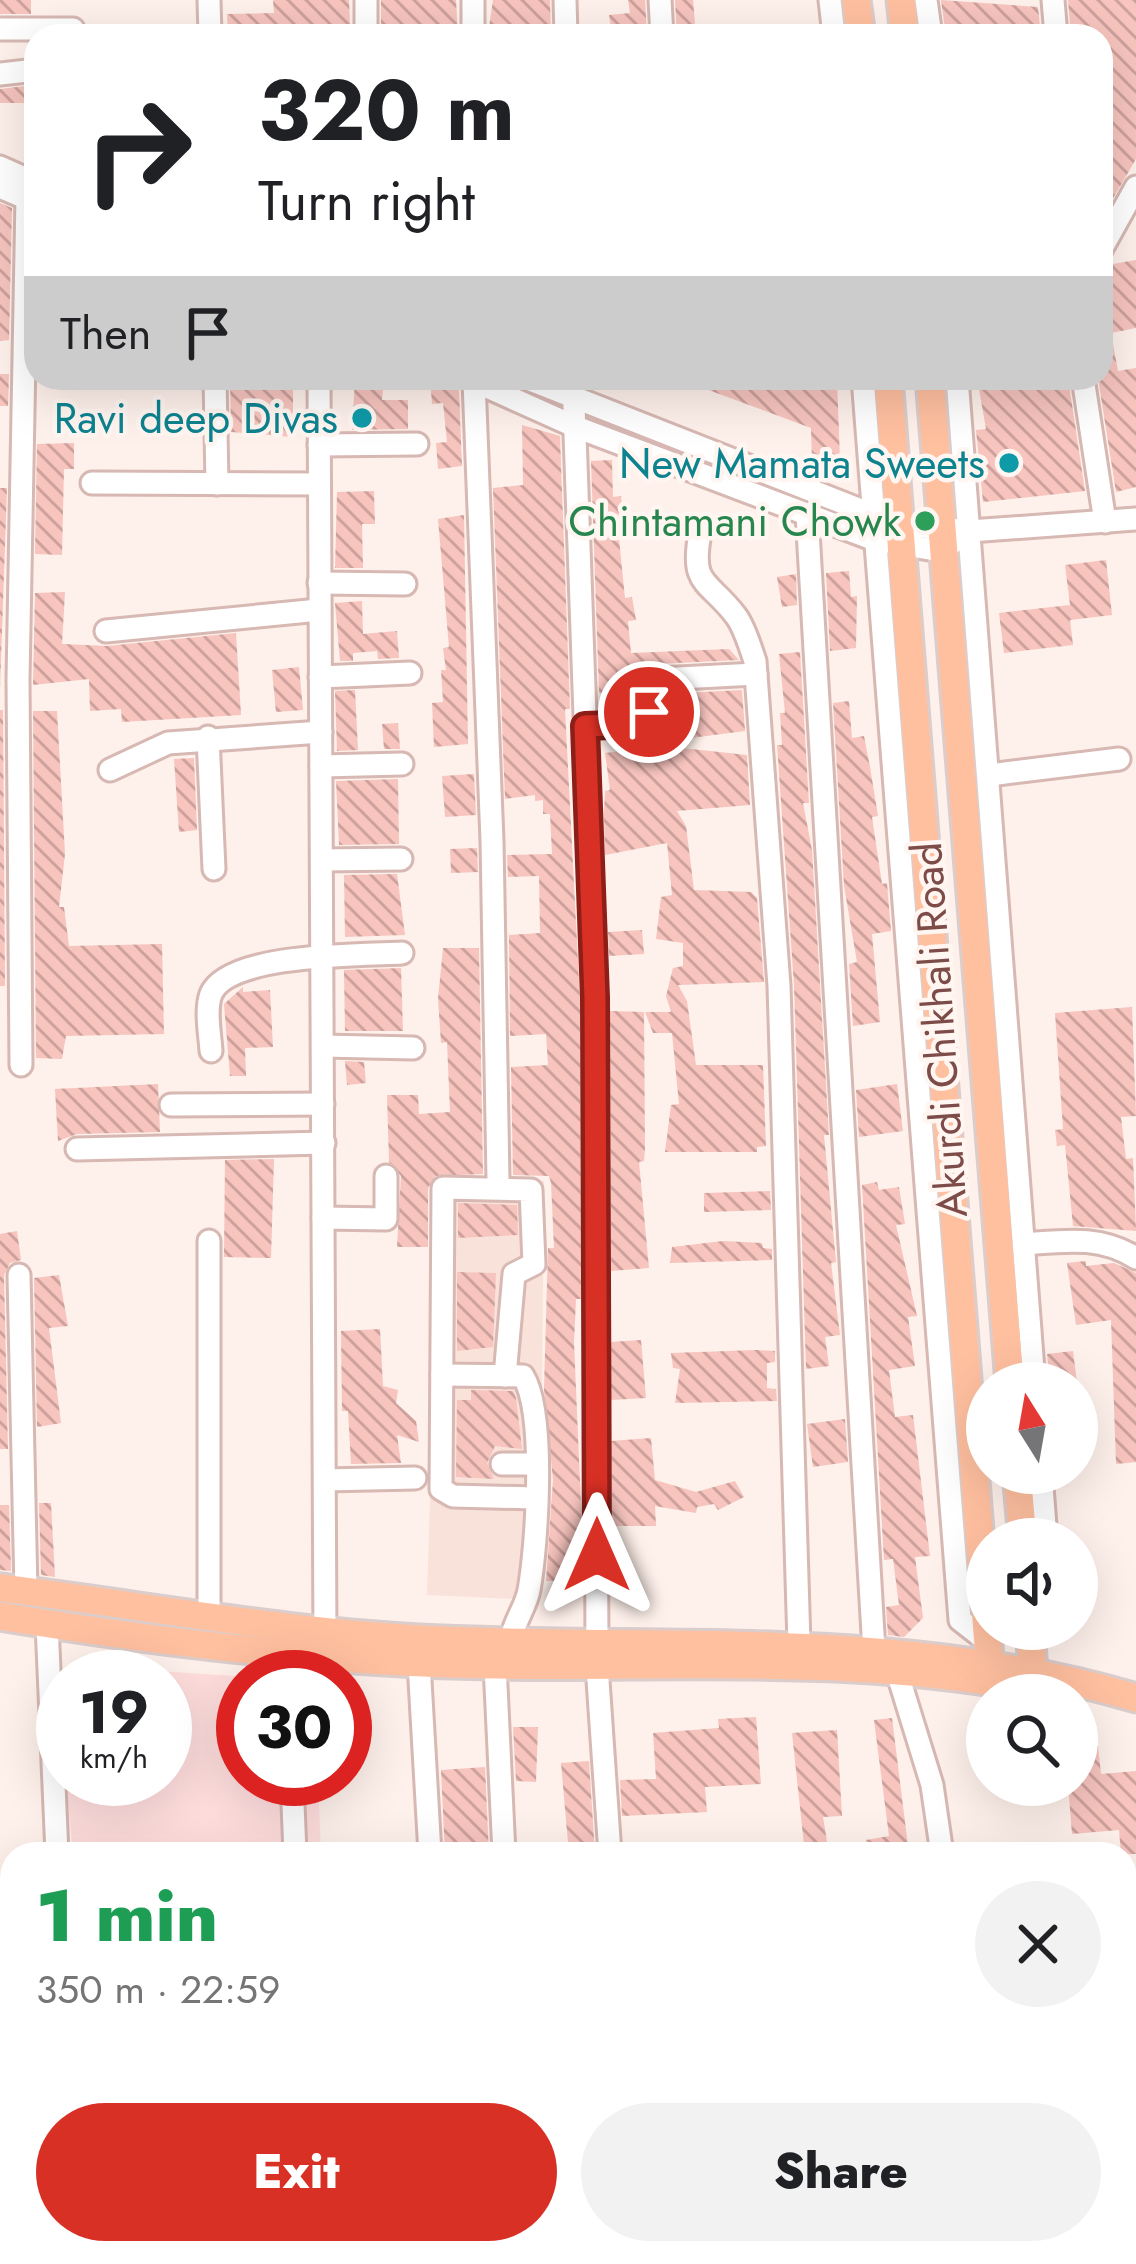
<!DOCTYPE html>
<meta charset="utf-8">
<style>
body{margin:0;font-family:Jost,sans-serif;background:#f2f2f2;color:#202124;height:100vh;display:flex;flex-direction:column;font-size:45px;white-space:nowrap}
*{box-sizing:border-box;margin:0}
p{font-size:39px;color:#757577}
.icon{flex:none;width:66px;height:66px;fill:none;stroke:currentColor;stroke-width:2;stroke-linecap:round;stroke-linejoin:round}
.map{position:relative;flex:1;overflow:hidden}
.drawer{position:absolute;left:0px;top:1842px;width:1137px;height:423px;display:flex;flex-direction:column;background:#fff;border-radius:36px 36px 0 0;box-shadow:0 12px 48px #0002}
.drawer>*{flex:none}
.guide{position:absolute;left:24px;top:24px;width:1089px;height:366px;border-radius:36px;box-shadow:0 12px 48px #0002;background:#fff;color:#202124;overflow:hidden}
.needle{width:78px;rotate:349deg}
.buttons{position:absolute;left:966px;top:1362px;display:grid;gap:24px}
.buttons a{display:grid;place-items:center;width:132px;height:132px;border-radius:50%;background:#fff;box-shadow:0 12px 48px #0002;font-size:60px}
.speed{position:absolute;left:36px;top:1650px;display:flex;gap:24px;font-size:60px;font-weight:700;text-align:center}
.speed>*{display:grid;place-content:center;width:156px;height:156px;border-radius:50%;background:#fff;box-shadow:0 12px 48px #0002;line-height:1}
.speed small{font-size:30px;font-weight:400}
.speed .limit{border:18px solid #d22;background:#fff;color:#111}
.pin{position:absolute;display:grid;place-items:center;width:102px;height:102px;color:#fff;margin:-51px;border:6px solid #fff;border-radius:50%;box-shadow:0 3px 12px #0007}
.me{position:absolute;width:132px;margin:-66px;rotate:0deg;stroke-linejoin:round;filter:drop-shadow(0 0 9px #0008)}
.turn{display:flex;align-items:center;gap:42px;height:252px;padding:0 36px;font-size:54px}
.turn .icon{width:156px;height:156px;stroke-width:2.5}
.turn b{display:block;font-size:84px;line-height:102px}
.then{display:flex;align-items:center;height:114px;padding:0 36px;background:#0003;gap:24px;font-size:45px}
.round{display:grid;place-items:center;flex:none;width:126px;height:126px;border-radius:63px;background:#f2f2f2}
.headline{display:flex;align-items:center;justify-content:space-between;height:204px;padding:0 36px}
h1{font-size:72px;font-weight:800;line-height:90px;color:#1e9e55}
.primary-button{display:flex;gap:24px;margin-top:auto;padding:24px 36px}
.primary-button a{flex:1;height:138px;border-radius:72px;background:#d93025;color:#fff;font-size:48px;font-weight:800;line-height:138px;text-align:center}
.primary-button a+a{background:#f2f2f2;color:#202124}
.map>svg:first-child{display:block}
</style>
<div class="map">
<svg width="1136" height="2264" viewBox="0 0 1136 2264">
<defs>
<pattern id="building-back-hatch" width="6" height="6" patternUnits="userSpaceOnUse" patternTransform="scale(3)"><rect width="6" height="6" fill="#f7c4be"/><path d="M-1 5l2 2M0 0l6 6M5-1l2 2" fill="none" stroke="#cda19c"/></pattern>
</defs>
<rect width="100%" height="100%" fill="#fef0ea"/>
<polygon fill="#f9e2da" points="440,1179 544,1181 540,1600 427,1595"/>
<g fill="#fdd">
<polygon points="158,1671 250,1677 243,1677 243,1779 318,1779 321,1854 73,1854 66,1779 165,1779 165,1677 158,1677"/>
<polygon points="109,2253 346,2253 347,2264 110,2264"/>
</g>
<g fill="url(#building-back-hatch)">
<rect x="0" y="0" width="31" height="14"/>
<polygon points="273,0 349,0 350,26 340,27 340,36 228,36 227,14 274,13"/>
<polygon points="381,0 456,0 458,36 381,36"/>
<polygon points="493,0 550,0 551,36 488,34"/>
<polygon points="628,0 645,0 647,32 612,36 609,15 630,13"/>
<polygon points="675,0 693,0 696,36 677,36"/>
<polygon points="941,0 1038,7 1041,36 946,36"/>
<polygon points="1068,0 1136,0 1136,159 1101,219 1101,102 1108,103 1105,51 1101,36 1071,36"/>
<polygon points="25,86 25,103 0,103 0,89"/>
<polygon points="0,203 12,208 9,340 0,341"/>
<polygon points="1136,260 1136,328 1111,333 1118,371 1136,368 1136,487 1116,492 1098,378 1101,266"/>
<polygon points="0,374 9,374 8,406 0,406"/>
<polygon points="230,378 293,378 293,437 231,432"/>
<polygon points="355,378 384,378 382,400 408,400 408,429 352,430"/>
<polygon points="430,378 453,382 459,391 462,466 438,469 436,443 447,442 443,403 432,404"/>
<polygon points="676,378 837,378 840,461 812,462 811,428"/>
<polygon points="977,378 1068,378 1085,491 983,502 976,430 986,429"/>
<polygon points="522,425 560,436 570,709 565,709 580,1001 581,1299 576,1299 574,1342 582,1529 575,1531 575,1581 546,1581 553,1480 544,1389 548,1248 554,1248 551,1183 549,1176 513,1175 511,1067 548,1065 546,1034 510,1036 509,935 540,933 539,876 508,877 507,855 552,854 550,814 543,814 543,800 535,801 535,795 505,799 493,488 523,485"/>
<polygon points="74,443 74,469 64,469 62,555 35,554 37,444"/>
<polygon points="612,460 613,497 621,496 623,519 617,520 625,598 632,597 636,620 628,621 631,653 729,649 739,660 657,664 637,677 634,690 599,693 591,461"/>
<polygon points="0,488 7,488 0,689"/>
<polygon points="374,491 375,524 362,524 363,568 335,568 337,492"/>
<polygon points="464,515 468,744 434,747 432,703 443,702 441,670 446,670 443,648 449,647 438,519"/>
<polygon points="1106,560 1112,615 1070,620 1073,645 1004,653 999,613 1070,605 1065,565"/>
<polygon points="849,571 851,597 857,596 856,648 830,651 826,573"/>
<polygon points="796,574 797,605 782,607 777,577"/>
<polygon points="65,592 62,644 107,646 236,633 241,715 122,722 121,709 90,711 89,679 33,685 35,593"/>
<polygon points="362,601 363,634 397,631 399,658 378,659 377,651 353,653 353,661 340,661 335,603"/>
<polygon points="800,652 809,803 803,803 812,850 829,1135 824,1135 836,1262 831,1263 840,1335 825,1337 829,1366 806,1369 794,985 777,745 782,745 780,713 785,713 779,654"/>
<polygon points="299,667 303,710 276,712 272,670"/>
<polygon points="355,690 358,750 337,751 335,691"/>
<polygon points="742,690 745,731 652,743 650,734 664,714 664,694"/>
<polygon points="849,701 852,738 864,736 870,767 878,816 872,817 882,884 887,883 891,931 872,934 880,1022 853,1026 849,964 857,962 844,886 833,703"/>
<polygon points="0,710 3,710 5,986 0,986"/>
<polygon points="33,711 57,711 65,854 59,907 64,907 69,946 162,944 164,1034 66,1036 62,1059 36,1058"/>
<polygon points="398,723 400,749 384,749 382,724"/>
<polygon points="663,746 747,755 750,805 677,811 686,826 694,890 751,892 757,898 764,982 678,985 687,1001 696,1065 763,1065 766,1146 757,1147 757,1152 665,1152 671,1105 679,1104 672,1033 653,1033 645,1012 671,1012 666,996 673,968 683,966 683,943 656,939 661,897 672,895 667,843 605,855 604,815 605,791 610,790 605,753"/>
<polygon points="194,758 197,830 179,832 174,759"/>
<polygon points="474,774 476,815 445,817 442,776"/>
<polygon points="398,779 399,844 339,845 336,781"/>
<polygon points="477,848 478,872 451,873 450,849"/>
<polygon points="397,874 405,935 345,937 344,875"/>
<polygon points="642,930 644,954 609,956 608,932"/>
<polygon points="443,948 479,948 483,1174 435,1176 428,1188 428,1247 397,1247 401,1176 389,1162 387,1095 418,1095 419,1114 450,1112 447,1042 441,1043 438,999"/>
<polygon points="401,968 403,1031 345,1031 344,970"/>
<polygon points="243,987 243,992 270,990 273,1047 245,1048 246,1076 230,1076 224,1004"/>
<polygon points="1132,1007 1136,1116 1121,1117 1126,1159 1133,1158 1136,1231 1073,1226 1065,1145 1057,1146 1055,1130 1063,1129 1055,1013"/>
<polygon points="610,1011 644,1012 645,1149 644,1161 639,1162 649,1268 611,1271"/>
<polygon points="345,1061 364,1062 366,1083 347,1085"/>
<polygon points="158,1084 160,1132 77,1134 58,1141 55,1089"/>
<polygon points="897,1084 903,1131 859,1137 856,1090"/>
<polygon points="274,1159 271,1258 224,1257 225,1160"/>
<polygon points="877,1182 879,1190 899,1187 905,1224 896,1225 917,1316 908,1317 915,1366 889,1370 895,1417 913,1415 930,1556 915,1557 923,1618 904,1637 888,1635 886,1607 899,1605 893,1559 884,1560 862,1185"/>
<polygon points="770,1191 771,1210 704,1212 704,1193"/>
<polygon points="458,1203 517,1205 518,1235 458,1238"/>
<polygon points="17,1231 21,1260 10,1263 4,1275 8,1449 0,1449 0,1234"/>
<polygon points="723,1241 762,1243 763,1248 772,1249 772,1260 670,1263 672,1247"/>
<polygon points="1086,1261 1086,1266 1114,1263 1136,1273 1136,1462 1116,1464 1111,1320 1076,1325 1067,1263"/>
<polygon points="457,1272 496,1273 493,1347 457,1351"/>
<polygon points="59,1275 68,1326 49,1328 61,1423 37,1427 34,1278"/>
<polygon points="380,1329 383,1386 398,1390 396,1403 416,1421 419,1442 397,1435 401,1463 351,1464 348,1411 342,1411 341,1331"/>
<polygon points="641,1340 646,1398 611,1400 611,1342"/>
<polygon points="757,1350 775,1351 775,1362 767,1363 767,1388 776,1389 777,1401 675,1403 680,1369 673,1368 671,1353"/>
<polygon points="1073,1351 1077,1383 1050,1383 1047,1354"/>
<polygon points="471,1390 513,1391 516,1398 522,1449 495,1446 487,1463 494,1479 456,1477 457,1400 471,1400"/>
<polygon points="845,1419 848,1462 813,1467 807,1424"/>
<polygon points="651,1438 655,1480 696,1492 735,1481 744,1497 718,1510 714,1504 697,1507 696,1513 655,1506 656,1526 612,1526 611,1441"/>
<polygon points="39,1503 51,1503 55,1577 41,1575"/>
<polygon points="0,1505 9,1505 11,1571 0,1570"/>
<polygon points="756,1717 761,1784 705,1787 707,1812 622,1816 620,1780 656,1779 653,1733 719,1728 718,1719"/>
<polygon points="892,1718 909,1854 869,1854 866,1840 889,1836 874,1720"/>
<polygon points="513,1727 538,1727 536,1782 516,1781"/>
<polygon points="837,1730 842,1816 823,1817 829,1854 805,1854 792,1733"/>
<polygon points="1098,1746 1101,1774 1136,1771 1136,1854 1121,1854 1119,1830 1072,1834 1068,1785 1077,1785 1077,1748"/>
<polygon points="589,1761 595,1854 569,1854 561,1763"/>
<polygon points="485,1767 489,1854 445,1854 441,1770"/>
</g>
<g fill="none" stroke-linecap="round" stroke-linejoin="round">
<g stroke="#d7b8b2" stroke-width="27">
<g id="minor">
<polyline points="209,0 210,36"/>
<polyline points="473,0 473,36"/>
<polyline points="565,0 566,36"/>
<polyline points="660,0 662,36"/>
<polyline points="830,0 834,36"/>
<polyline points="926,0 931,36"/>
<polyline points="1053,0 1056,36"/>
<polyline points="0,29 73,29"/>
<polyline points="366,36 366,0"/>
<polyline points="0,74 36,70"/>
<polyline points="0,167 36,183"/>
<polyline points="0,187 35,202"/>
<polyline points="1101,250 1136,187"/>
<polyline points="215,378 217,484"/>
<polyline points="319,378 325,1643"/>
<polyline points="467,378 576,427 875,540 941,551 955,541"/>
<polyline points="525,378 899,525 970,531 1136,519"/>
<polyline points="573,378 595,998 597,1666 610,1854"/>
<polyline points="863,378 960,1620 987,1641"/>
<polyline points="957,378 1034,1383"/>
<polyline points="1083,378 1105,522"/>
<polyline points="474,381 492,841 498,1180"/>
<polyline points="319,445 417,444"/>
<polyline points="92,483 319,484"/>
<polyline points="807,514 874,1651"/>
<path d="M700 533C690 587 708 579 736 616 745 628 750 647 755 661L779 986 799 1644"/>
<polyline points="319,583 405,584"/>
<polyline points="106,631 319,610"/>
<polyline points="320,677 410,673"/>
<polyline points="585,726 640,723 649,712 649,685 659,679 756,674"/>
<polyline points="208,737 214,869"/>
<polyline points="321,766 402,764"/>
<polyline points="110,770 168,743 321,732"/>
<polyline points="989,775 1119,759"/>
<polyline points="322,860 401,859"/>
<polyline points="323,1046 413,1048"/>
<path d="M211 1051C210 1034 205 1010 211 994 228 953 363 955 402 953"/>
<polyline points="21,1065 18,679 27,198"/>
<polyline points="171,1105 323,1104"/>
<polyline points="77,1149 324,1143"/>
<polyline points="323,1218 386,1219 386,1176"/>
<polyline points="209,1241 209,1617"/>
<path d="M1024 1244C1064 1241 1100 1235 1136 1258"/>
<polyline points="19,1275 26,1591"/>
<path d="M442 1375 523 1376C546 1413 537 1545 529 1590 526 1607 514 1621 510 1642"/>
<polyline points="505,1376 514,1274 534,1264 531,1190 443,1188 441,1489 453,1496 534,1498"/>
<polyline points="502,1464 535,1464"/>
<polyline points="1041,1473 1046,1539"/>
<polyline points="325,1480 415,1478"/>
<polyline points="47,1624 57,1854"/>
<polyline points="419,1663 430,1854"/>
<polyline points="495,1665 504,1854"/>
<polyline points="898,1675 932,1785 942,1854"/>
<polyline points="292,1779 295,1854"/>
<polyline points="95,2253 96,2264"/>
<polyline points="323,2253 324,2264"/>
</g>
</g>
<g stroke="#dbcdcc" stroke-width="33">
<g id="major">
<polyline points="856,0 861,36"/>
<polyline points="901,0 905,36"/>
<polyline points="888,378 991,1683"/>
<polyline points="930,378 1010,1383"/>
<polyline points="1017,1473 1023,1539"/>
<path d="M0 1588C147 1606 293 1634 442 1640 680 1650 903 1629 1136 1698"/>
<path d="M0 1616C164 1643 331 1663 498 1665 685 1668 877 1653 1061 1695"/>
<polyline points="1030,1629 1034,1685"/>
</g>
</g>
<use href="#minor" stroke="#fff" stroke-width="21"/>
<use href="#major" stroke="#ffc0a0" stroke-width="27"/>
</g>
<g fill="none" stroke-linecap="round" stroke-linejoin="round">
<g stroke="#8d1f18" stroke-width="30">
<polyline id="route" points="597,1555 595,998 585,726 640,724 649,712"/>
</g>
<use href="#route" stroke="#d93025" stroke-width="21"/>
</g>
<g fill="#0f9aa8" stroke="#fff6f2" stroke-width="4.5">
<circle cx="362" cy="418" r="12"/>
<circle cx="1009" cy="463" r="12"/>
</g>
<circle fill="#2e9e5b" stroke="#fff6f2" stroke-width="4.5" cx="925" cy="521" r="12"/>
<g text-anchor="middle" stroke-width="9" stroke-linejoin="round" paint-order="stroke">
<g font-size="42" fill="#0d838f" stroke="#fff6f2" text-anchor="end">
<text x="338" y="433">Ravi deep Divas</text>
<text x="985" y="478">New Mamata Sweets</text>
</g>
<g font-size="42" fill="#27864d" stroke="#fff6f2" text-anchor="end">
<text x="901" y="536">Chintamani Chowk</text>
</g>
<g font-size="42" fill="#7d4c49" stroke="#fff6f2">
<text transform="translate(939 1030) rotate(-94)" y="15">Akurdi Chikhali Road</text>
</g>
</g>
</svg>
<div class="buttons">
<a><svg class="needle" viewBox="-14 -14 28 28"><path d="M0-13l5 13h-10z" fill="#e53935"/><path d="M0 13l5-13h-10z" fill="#757577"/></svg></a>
<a><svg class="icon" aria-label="sound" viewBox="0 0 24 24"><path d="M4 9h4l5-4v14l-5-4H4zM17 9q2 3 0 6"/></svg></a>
<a><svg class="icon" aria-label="search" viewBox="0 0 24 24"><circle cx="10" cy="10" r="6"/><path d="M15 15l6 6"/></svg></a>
</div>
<div class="speed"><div>19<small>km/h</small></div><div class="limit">30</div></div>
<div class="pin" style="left:649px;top:712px;background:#d93025"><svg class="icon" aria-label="arrive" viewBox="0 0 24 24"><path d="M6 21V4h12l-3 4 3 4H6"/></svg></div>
<svg class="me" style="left:597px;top:1555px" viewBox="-20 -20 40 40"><path d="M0-17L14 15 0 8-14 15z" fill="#d93025" stroke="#fff" stroke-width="4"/></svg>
<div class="guide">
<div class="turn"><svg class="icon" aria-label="right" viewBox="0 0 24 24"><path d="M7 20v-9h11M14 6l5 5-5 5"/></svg><div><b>320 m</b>Turn right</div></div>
<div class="then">Then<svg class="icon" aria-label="arrive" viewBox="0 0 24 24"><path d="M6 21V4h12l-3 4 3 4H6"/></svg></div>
</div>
<section class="drawer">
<div class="headline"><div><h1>1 min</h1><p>350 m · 22:59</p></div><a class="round"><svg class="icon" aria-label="close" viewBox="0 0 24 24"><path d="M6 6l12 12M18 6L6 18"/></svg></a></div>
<div class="primary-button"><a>Exit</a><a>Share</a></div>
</section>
</div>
